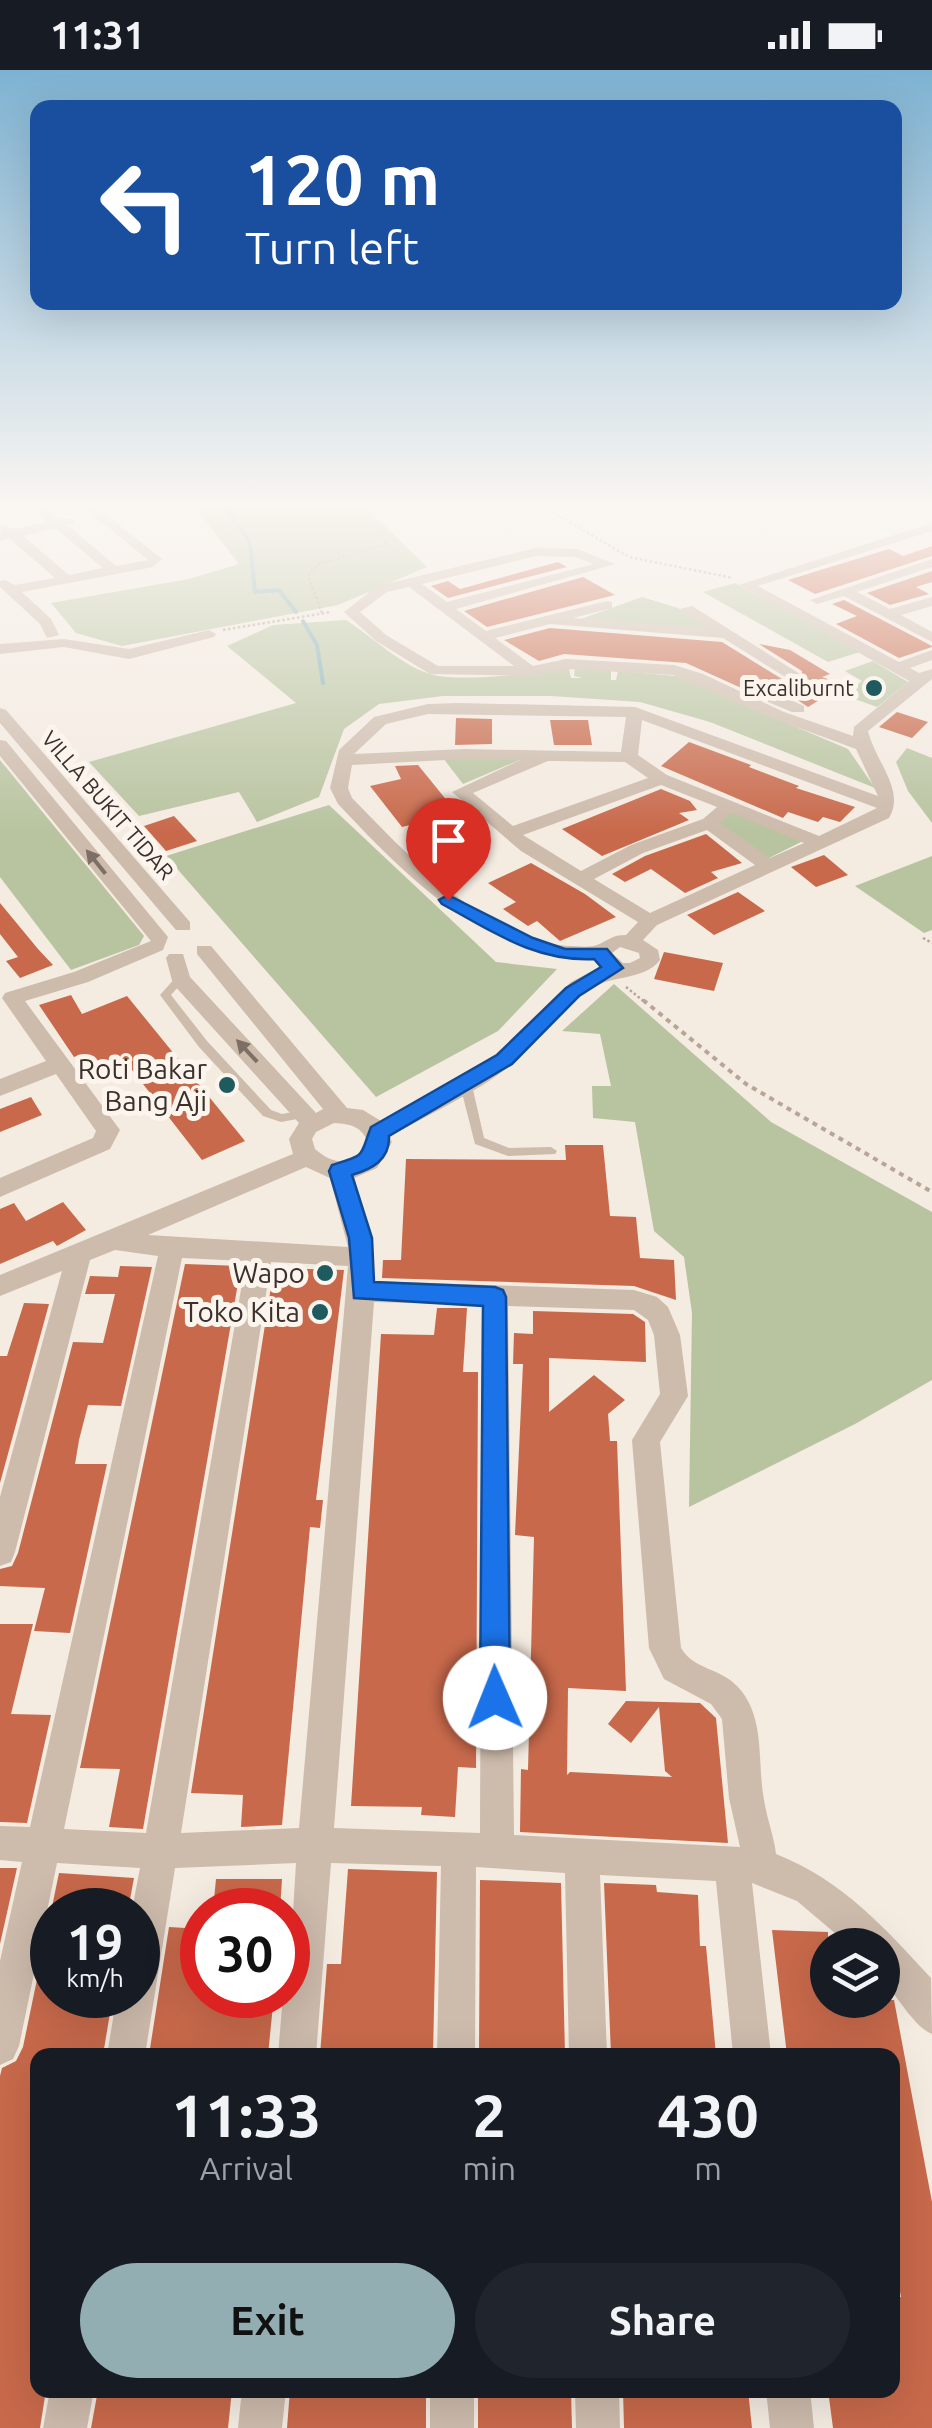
<!DOCTYPE html>
<style>
body{margin:0;font-family:Ubuntu,sans-serif;background:#20242c;color:#f1f3f6;height:100vh;display:flex;flex-direction:column;font-size:38px;white-space:nowrap}
*{box-sizing:border-box;margin:0}
p{font-size:32px;color:#9ea1a6}
.icon{flex:none;width:55px;height:55px;fill:none;stroke:currentColor;stroke-width:2;stroke-linecap:round;stroke-linejoin:round}
.map{position:relative;flex:1;overflow:hidden}
.sheet{position:absolute;left:30px;top:1978px;width:870px;height:350px;display:flex;flex-direction:column;background:#171b24;border-radius:20px;box-shadow:0 10px 40px #0002}
.sheet>*{flex:none}
.guide{position:absolute;left:30px;top:30px;width:872px;height:210px;border-radius:20px;box-shadow:0 10px 40px #0002;background:#1a4fa0;color:#fff;overflow:hidden}
.tools{position:absolute;left:810px;top:1858px;display:grid;gap:20px}
.tools a{display:grid;place-items:center;width:90px;height:90px;border-radius:50%;background:#171b24;box-shadow:0 10px 40px #0002;font-size:50px}
.speed{position:absolute;left:30px;top:1818px;display:flex;gap:20px;font-size:50px;font-weight:700;text-align:center}
.speed>*{display:grid;place-content:center;width:130px;height:130px;border-radius:50%;background:#171b24;box-shadow:0 10px 40px #0002;line-height:1}
.speed small{font-size:25px;font-weight:400}
.speed .limit{border:15px solid #d22;background:#fff;color:#111}
.pin{position:absolute;display:grid;place-items:center;width:85px;height:85px;color:#fff;margin:-102px -42px;border-radius:50% 50% 50% 0;rotate:-45deg;box-shadow:0 0 10px #0007}
.pin .icon{rotate:45deg}
.me{position:absolute;width:110px;margin:-55px;rotate:359deg;stroke-linejoin:round;filter:drop-shadow(0 0 8px #0008)}
.turn{display:flex;align-items:center;gap:35px;height:210px;padding:0 50px;font-size:45px}
.turn .icon{width:130px;height:130px;stroke-width:2.5}
.turn b{display:block;font-size:70px;line-height:85px}
.eta{display:flex;justify-content:space-evenly;align-items:center;height:170px;text-align:center}
.eta b{font-size:60px;font-weight:600;line-height:70px}
.primary-button{display:flex;gap:20px;margin-top:auto;padding:20px 50px}
.primary-button a{flex:1;height:115px;border-radius:60px;background:#92aeb2;color:#111;font-size:40px;font-weight:600;line-height:115px;text-align:center}
.primary-button a+a{background:#20242c;color:#f1f3f6}
.status{display:flex;justify-content:space-between;align-items:center;height:70px;padding:0 50px;background:#171b24;direction:ltr}
.status svg{height:28px;fill:currentColor}
.map>svg:first-child{display:block}
</style>
<div class="status"><b>11:31</b><svg viewBox="0 0 49 12"><path d="M0 12V9h3v3zM5 12V6h3v6zM10 12V3h3v9zM15 12V0h3v12zM26 1h20v11H26zM47 4h2v5h-2z"/></svg></div>
<div class="map">
<svg width="932" height="2358" viewBox="0 0 932 2358">
<rect width="100%" height="100%" fill="#f4ebe1"/>
<g fill="#b8c4a0">
<polygon points="191,432 360,432 427,497 338,535 122,576 76,563 51,533 189,509 239,494"/>
<polygon points="735,513 860,582 828,592 703,522"/>
<polygon points="642,527 678,538 714,560 581,549"/>
<path d="M346 550C373 567 402 597 434 605 461 612 539 603 569 598L571 608H582L574 606 575 597 611 600V610H616L618 601 676 606 848 679 875 718 710 652 640 632 551 626H443L379 634 344 659 319 727 257 752 239 722 139 746 89 692 296 633 227 576 273 555Z"/>
<polygon points="873,591 908,612 877,637 844,625 862,611 845,601"/>
<polygon points="907,678 932,688 932,753 908,721 896,692"/>
<polygon points="443,688 522,689 463,714"/>
<polygon points="0,690 144,866 139,875 71,900 0,807"/>
<polygon points="329,735 496,892 557,899 498,961 376,1027 166,786"/>
<polygon points="732,741 803,771 769,788 717,752"/>
<polygon points="932,786 932,860 924,863 855,816"/>
<polygon points="614,914 771,1052 932,1142 932,1310 855,1354 689,1437 692,1243 684,1187 654,1161 635,1052 593,1048 592,1016 611,1016 600,964 562,961"/>
</g>
<g fill="none" stroke-linecap="round" stroke-linejoin="round">
<g stroke="#7fb0b2" stroke-width="4">
<polyline points="221,432 250,472 255,522 279,520 296,542"/>
<polyline points="303,551 317,575 323,613"/>
</g>
</g>
<g fill="#c8694b">
<polygon points="932,476 932,486 815,524 788,510 889,479 903,486"/>
<polygon points="558,492 567,497 448,528 431,516 448,511 460,519"/>
<polygon points="932,501 932,512 916,517 929,524 890,535 867,523"/>
<polygon points="583,507 615,525 487,557 464,541"/>
<polygon points="844,530 932,576 932,577 899,588 836,554 857,546 832,534"/>
<polygon points="550,558 722,572 782,609 766,623 748,621 686,593 564,584 539,591 504,570"/>
<polygon points="759,574 790,580 830,604 822,607 844,615 808,637 793,627 802,620 802,601"/>
<polygon points="897,642 928,652 912,668 879,657"/>
<polygon points="456,648 492,649 492,674 455,675"/>
<polygon points="550,650 588,650 592,675 554,675"/>
<polygon points="689,672 751,695 749,697 799,716 796,718 855,737 840,752 823,747 818,752 788,742 783,748 661,696"/>
<polygon points="418,695 457,743 402,757 370,716 401,709 395,696"/>
<polygon points="661,719 690,731 697,740 679,743 689,750 602,786 562,759"/>
<polygon points="174,746 197,771 166,781 144,756"/>
<polygon points="706,764 742,793 711,802 718,808 685,823 651,799 625,812 612,804 645,786"/>
<polygon points="824,785 848,805 816,817 791,797"/>
<polygon points="531,793 585,824 616,847 560,871 537,851 528,856 503,839 516,832 488,813"/>
<polygon points="738,822 765,841 714,865 687,845"/>
<polygon points="0,833 38,879 53,895 20,908 6,891 18,887 0,864"/>
<polygon points="664,882 723,893 714,921 654,909"/>
<polygon points="71,925 82,944 127,926 245,1071 202,1090 129,996 93,1008 80,985 74,987 39,935"/>
<polygon points="31,1027 42,1045 0,1062 0,1039"/>
<polygon points="565,1075 603,1075 610,1146 636,1147 640,1188 674,1190 676,1230 634,1216 382,1208 383,1190 401,1190 406,1089 566,1090"/>
<polygon points="63,1132 86,1160 57,1176 53,1171 0,1194 0,1139 14,1133 26,1151"/>
<polygon points="185,1194 241,1196 143,1759 109,1757 120,1699 80,1698"/>
<polygon points="120,1196 152,1197 121,1336 88,1335 79,1370 75,1394 107,1394 70,1563 34,1561 45,1518 0,1516 0,1499 12,1496 18,1483 73,1272 103,1273 115,1224 85,1224 90,1206 118,1207"/>
<polygon points="274,1198 344,1200 316,1430 323,1430 320,1458 310,1457 282,1755 241,1757 243,1725 191,1723"/>
<polygon points="24,1233 49,1234 0,1413 0,1286 7,1286"/>
<polygon points="437,1238 467,1238 463,1302 478,1302 476,1698 458,1697 455,1747 421,1745 422,1737 351,1736 381,1264 434,1265"/>
<polygon points="533,1241 633,1244 645,1252 646,1292 549,1288 549,1342 594,1305 625,1330 608,1344 610,1371 617,1371 626,1621 568,1618 567,1705 570,1702 672,1707 665,1701 659,1637 631,1673 608,1654 626,1631 700,1633 716,1648 728,1773 520,1762 521,1699 528,1700 534,1467 515,1465 523,1294 513,1294 514,1263 533,1264"/>
<polygon points="0,1554 33,1554 11,1644 51,1645 27,1753 0,1752"/>
<polygon points="0,1798 17,1798 0,1874"/>
<polygon points="348,1799 437,1802 433,1985 320,1985 327,1894 341,1894"/>
<polygon points="59,1803 134,1808 128,1840 52,1840 52,1925 113,1925 103,1985 38,1985 38,2320 46,2320 40,2358 0,2358 0,2006 2,1998 16,1991 23,1977"/>
<polygon points="216,1809 282,1809 280,1840 213,1840"/>
<polygon points="480,1810 561,1813 565,1985 479,1985"/>
<polygon points="604,1813 656,1815 657,1822 698,1825 700,1876 706,1876 716,1985 611,1985"/>
<polygon points="169,1857 202,1859 196,1925 274,1925 268,1985 149,1985"/>
<polygon points="772,1860 828,1862 828,1930 894,1930 932,2132 932,2358 833,2358 828,2320 892,2320 892,2228 901,2227 892,2179 892,1985 787,1985"/>
<polygon points="98,2320 232,2320 228,2358 91,2358"/>
<polygon points="290,2320 426,2320 426,2358 287,2358"/>
<polygon points="478,2320 571,2320 572,2358 478,2358"/>
<polygon points="623,2320 748,2320 752,2358 624,2358"/>
</g>
<g fill="none" stroke-linecap="round" stroke-linejoin="round">
<g stroke="#b9a596" stroke-width="2.5" stroke-dasharray="2.5 2.5" stroke-linecap="butt">
<polyline points="348,432 360,436 365,443"/>
<polyline points="535,432 629,487 733,508"/>
<polyline points="322,543 308,506 319,494 386,474 365,443 419,432"/>
<polyline points="223,560 331,542"/>
<polyline points="923,868 932,873"/>
<polyline points="626,917 646,933"/>
</g>
<polyline stroke="#b9a596" stroke-width="4" stroke-dasharray="5 5" stroke-linecap="butt" points="643,930 746,1014 932,1122"/>
<g fill="#cdbbac" fill-rule="evenodd">
<polygon points="180,906 185,909 171,925 207,971 271,1040 282,1044 304,1040 310,1044 308,1047 281,1052 263,1046 199,977 160,925 176,907"/>
<polygon points="465,1007 471,1011 484,1068 509,1078 551,1077 557,1081 555,1084 508,1086 475,1074 459,1011"/>
</g>
<g fill="#cdbbac" fill-rule="evenodd">
<path d="M25 432H38L60 449 74 448V454L67 455 116 496 148 490 77 432H90L162 489 153 497 22 522 51 549 59 565 47 568 40 554 0 517V511L5 510 15 515 55 508 10 469 0 471 1 455 16 459 47 452ZM55 458 103 498 69 505 23 466Z"/>
<path d="M932 453V461L758 516 899 592 932 580V590L910 598 919 603 932 599V609L868 661C875 691 906 720 889 748L657 855 643 870 658 880 660 890C643 912 611 903 585 922 559 941 539 970 514 992 481 1021 428 1044 389 1067L392 1072 377 1098 354 1108 372 1168 374 1211 634 1220 657 1227 668 1237 680 1265 688 1326 660 1372 681 1578C694 1600 721 1598 738 1617 766 1647 757 1693 764 1730 767 1749 774 1766 776 1784 842 1810 885 1858 931 1908L932 1964C913 1956 898 1926 882 1910V1875H849L797 1831 752 1813 771 1985H733L716 1811 600 1805 607 1985H569L565 1803 476 1797 475 1985H437L441 1796 331 1793 316 1985H278L283 1925H288L296 1793 175 1798 145 1985H107L117 1925H138V1840H132L140 1798 57 1793 19 1976 13 1989 0 1995V1891L22 1792 0 1790V1756L30 1757 158 1186 115 1180 90 1190 15 1482 11 1492 0 1496V1427L62 1201 0 1226V1205L293 1084 289 1069 299 1053 173 914 166 888 169 884H183L190 907 316 1043 323 1039 197 884V876H211L347 1038 363 1040 381 1051 496 984 571 912 600 897 594 888C485 888 408 808 338 734L330 718 339 680 374 647 428 634 459 633 635 637 878 726 856 679 772 648 673 605 566 599 530 606 430 604 376 571 344 542 377 516 536 478 577 479 615 494 456 539 486 561 607 531 612 532V538L573 548 707 558 680 539 692 536 800 604 798 619 786 628 804 636V642H792L768 632V626L783 616 787 608 723 568 550 554 495 568 533 596 566 589 674 595 703 604 784 642 853 666 854 657 909 611 739 515ZM536 486 575 487 594 494 447 532 422 514ZM409 517 514 596H438L386 565 360 542 387 522ZM428 644 626 647 621 682 464 679 354 684 386 654ZM642 650 877 738 819 766 667 705 638 685ZM464 689 520 690 452 722 521 781 638 852 626 865C612 865 609 870 597 875 590 878 575 876 567 876 485 870 406 783 352 728L348 718 352 695ZM548 691 625 692 648 708 513 756 473 723ZM661 715 717 737 703 749 631 775 581 801 523 765ZM732 743 804 773 770 788 720 753ZM707 760 755 795 650 843 594 809 643 783ZM620 877 639 883 640 888 630 893H623L612 883ZM334 1053C351 1054 361 1056 368 1072 355 1096 335 1097 315 1079L312 1069 316 1062ZM306 1097 330 1108 348 1177 148 1165ZM182 1188 246 1191 146 1763 64 1759ZM271 1192 348 1196 299 1758 181 1763ZM374 1232 482 1235 480 1763 334 1758ZM508 1236 634 1240 648 1250 654 1265 660 1324 632 1370 649 1578 664 1609 711 1634 722 1649 729 1728 740 1777 514 1765Z"/>
<polygon points="932,489 932,497 857,522 890,539 932,527 932,536 901,545 932,562 932,572 844,526 817,534 810,530"/>
<polygon points="209,560 216,564 214,567 129,589 64,577 0,584 0,574 64,569 129,579"/>
<polygon points="0,638 6,640 190,852 190,860 176,860 0,653"/>
<polygon points="0,670 6,671 168,867 163,880 88,912 25,931 120,1060 110,1079 0,1127 0,1108 93,1068 96,1061 56,1004 0,1026 0,1009 46,991 2,928 5,923 74,902 151,871 0,686"/>
<polygon points="50,2320 94,2320 87,2358 43,2358"/>
<polygon points="242,2320 286,2320 282,2358 238,2358"/>
<rect x="430" y="2320" width="44" height="38"/>
<polygon points="575,2320 619,2320 620,2358 576,2358"/>
<polygon points="766,2320 810,2320 814,2358 770,2358"/>
</g>
</g>
<defs><path id="oneway-solid" d="M-6-.8H1V-3.2L6.5 0L1 3.2V.8H-6Z" transform="scale(2.5)"/></defs>
<g fill="#7d6f65">
<use href="#oneway-solid" transform="translate(96 792) rotate(-129)"/>
<use href="#oneway-solid" transform="translate(247 981) rotate(-133)"/>
</g>
<linearGradient id="sky" x2="0" y2="1"><stop stop-color="#7eb2d2"/><stop offset="0.57" stop-color="#faf6f2"/><stop offset="1" stop-color="#faf6f2" stop-opacity="0"/></linearGradient>
<rect width="932" height="762" fill="url(#sky)"/>
<path fill="#1a73e8" stroke="#114b97" stroke-width="2.5" d="M448 825 533 868 565 879H607L623 898 579 926 512 994 389 1066C390 1090 372 1099 352 1105L372 1168 374 1212 495 1217 503 1220 506 1227 510 1628 506 1639 495 1643 485 1639 480 1628 483 1236 354 1228 349 1168 329 1101 332 1095C367 1084 359 1088 371 1057L497 985 566 918 601 897 594 889C535 892 492 861 442 834L439 830Z"/>
<g fill="#1f5a5e" stroke="#fbf5ee" stroke-width="4">
<circle cx="874" cy="618" r="10"/>
<circle cx="227" cy="1015" r="10"/>
<circle cx="325" cy="1203" r="10"/>
<circle cx="320" cy="1242" r="10"/>
</g>
<g text-anchor="middle" stroke-width="10" stroke-linejoin="round" paint-order="stroke">
<g font-size="22" fill="#3b302b" stroke="#fbf5ee" text-anchor="end">
<text x="854" y="626">Excaliburnt</text>
</g>
<g font-size="22" fill="#3b302b" stroke="#fbf5ee">
<text transform="translate(108 735) rotate(49)" y="8">VILLA BUKIT TIDAR</text>
</g>
<g font-size="28" fill="#3b302b" stroke="#fbf5ee" text-anchor="end">
<text x="207" y="1009">Roti Bakar<tspan x="207" dy="32">Bang Aji</tspan></text>
<text x="305" y="1213">Wapo</text>
<text x="300" y="1252">Toko Kita</text>
</g>
</g>
</svg>
<div class="tools">
<a><svg class="icon" aria-label="layers" viewBox="0 0 24 24"><path d="M12 4l9 5-9 5-9-5zM3 14l9 5 9-5"/></svg></a>
</div>
<div class="speed"><div>19<small>km/h</small></div><div class="limit">30</div></div>
<div class="pin" style="left:448px;top:830px;background:#d93025"><svg class="icon" aria-label="arrive" viewBox="0 0 24 24"><path d="M6 21V4h12l-3 4 3 4H6"/></svg></div>
<svg class="me" style="left:495px;top:1628px" viewBox="-20 -20 40 40"><circle r="19" fill="#fff"/><path d="M0-13L10 11 0 6-10 11z" fill="#1a73e8"/></svg>
<div class="guide">
<div class="turn"><svg class="icon" aria-label="left" viewBox="0 0 24 24"><path d="M17 20v-9H6M10 6l-5 5 5 5"/></svg><div><b>120 m</b>Turn left</div></div>
</div>
<section class="sheet">
<div class="eta">
<div><b>11:33</b><p>Arrival</p></div>
<div><b>2</b><p>min</p></div>
<div><b>430</b><p>m</p></div>
</div>
<div class="primary-button"><a>Exit</a><a>Share</a></div>
</section>
</div>
